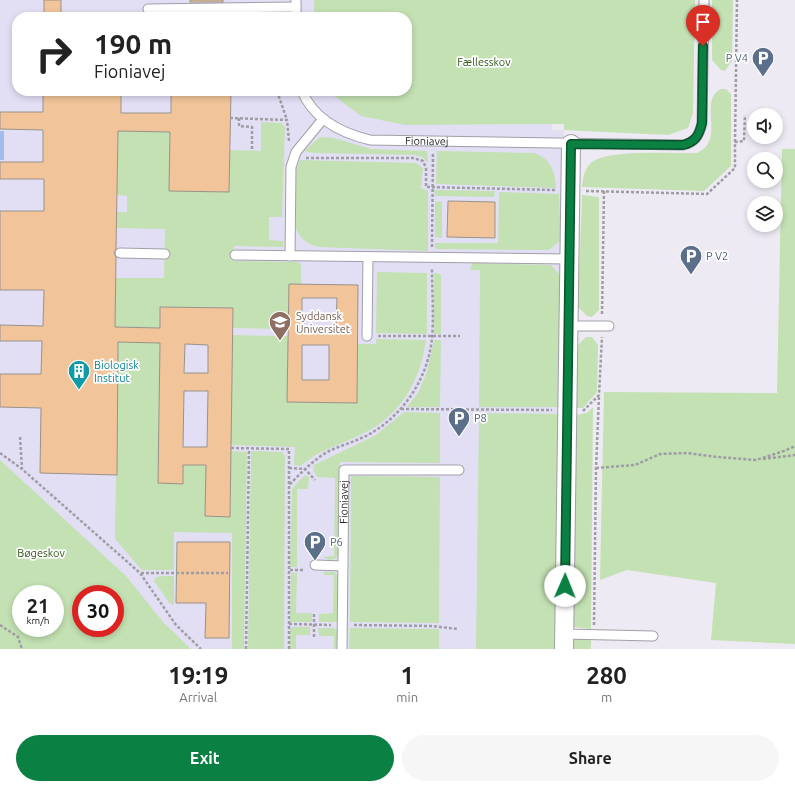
<!DOCTYPE html>
<meta charset="utf-8">
<style>
body{margin:0;font-family:Ubuntu,sans-serif;background:#f6f6f6;color:#222;height:100vh;display:flex;flex-direction:column;font-size:15px;white-space:nowrap}
*{box-sizing:border-box;margin:0}
p{font-size:13px;color:#767676}
.icon{flex:none;width:22px;height:22px;fill:none;stroke:currentColor;stroke-width:2;stroke-linecap:round;stroke-linejoin:round}
.map{position:relative;height:649px;overflow:hidden}
.sheet{display:flex;flex-direction:column;background:#fff;flex:1}
.sheet>*{flex:none}
.guide{position:absolute;left:12px;top:12px;width:400px;height:84px;border-radius:16px;box-shadow:0 2px 6px #0003;background:#fff;color:#222;overflow:hidden}
.buttons{position:absolute;left:747px;top:108px;display:grid;gap:8px}
.buttons a{display:grid;place-items:center;width:36px;height:36px;border-radius:50%;background:#fff;box-shadow:0 2px 6px #0003;font-size:20px}
.speed{position:absolute;left:12px;top:585px;display:flex;gap:8px;font-size:20px;font-weight:700;text-align:center}
.speed>*{display:grid;place-content:center;width:52px;height:52px;border-radius:50%;background:#fff;box-shadow:0 2px 6px #0003;line-height:1}
.speed small{font-size:10px;font-weight:400}
.speed .limit{border:6px solid #d22;background:#fff;color:#111}
.pin{position:absolute;display:grid;place-items:center;width:34px;height:34px;color:#fff;margin:-41px -17px;border-radius:50% 50% 50% 0;rotate:-45deg;box-shadow:0 0 4px #0007}
.pin .icon{rotate:45deg}
.me{position:absolute;width:44px;margin:-22px;rotate:1deg;stroke-linejoin:round;filter:drop-shadow(0 0 3px #0008)}
.turn{display:flex;align-items:center;gap:14px;height:84px;padding:0 16px;font-size:18px}
.turn .icon{width:52px;height:52px;stroke-width:2.5}
.turn b{display:block;font-size:28px;line-height:34px}
.eta{display:flex;justify-content:space-evenly;align-items:center;height:68px;text-align:center}
.eta b{font-size:24px;font-weight:600;line-height:28px}
.action{display:flex;gap:8px;margin-top:auto;padding:8px 16px}
.action a{flex:1;height:46px;border-radius:24px;background:#0b8043;color:#fff;font-size:16px;font-weight:600;line-height:46px;text-align:center}
.action a+a{background:#f6f6f6;color:#222}
.map>svg:first-child{display:block}
</style>
<div class="map">
<svg width="795" height="649" viewBox="0 0 795 649">
<rect width="100%" height="100%" fill="#edeaf4"/>
<path fill="#e2dff5" fill-rule="evenodd" d="M0 0H314V17H17V91H330L333 95 405 125 552 124V130H564L557 649H0ZM21 594H55V628H21ZM81 594H115V628H81Z"/>
<g fill="#c3e1b2" fill-rule="evenodd">
<polygon points="314,0 695,0 693,113 688,128 668,135 564,130 564,124 405,125 361,116 333,95 330,91 407,91 407,17 314,17"/>
<polygon points="712,0 733,0 732,61 725,71 721,70 712,60"/>
<path d="M721 89H726L731 94V166L704 191 582 187C583 179 584 168 592 162 611 149 673 154 697 153 727 140 697 101 721 89Z"/>
<polygon points="261,122 281,123 285,127 282,217 269,217 269,240 283,241 283,247 234,246 234,261 299,262 301,264 301,284 289,284 289,329 233,328 233,308 161,307 160,328 115,327 116,278 164,278 165,229 116,228 117,212 127,212 127,196 117,195 118,131 170,132 169,191 229,192 230,150 261,151"/>
<polygon points="320,137 334,138 371,149 427,151 428,163 422,157 415,155 314,153 304,151"/>
<polygon points="782,149 795,149 795,644 711,640 716,583 627,570 600,580 604,392 777,393"/>
<path d="M437 151 534 153C551 159 555 171 556 188L436 184Z"/>
<path d="M300 160 416 163 423 168 421 188 428 191V251L318 247C307 244 300 239 296 228V172Z"/>
<polygon points="434,190 495,191 494,197 435,196"/>
<polygon points="499,192 559,194 561,240 549,250 435,249 435,243 498,243"/>
<polygon points="582,195 599,197 599,310 592,317 587,316 578,307"/>
<polygon points="442,201 442,238 435,237 435,202"/>
<polygon points="472,263 551,265 562,277 560,407 479,407 480,270 470,270"/>
<polygon points="377,272 427,273 427,334 376,333"/>
<polygon points="434,273 441,274 441,334 434,334"/>
<path d="M232 335 288 336V402L356 403 358 344H376V339L426 340C420 381 401 416 362 434 339 445 320 450 300 466L294 465 295 447 231 445Z"/>
<polygon points="586,337 592,337 598,345 597,392 583,408 577,408 577,346"/>
<polygon points="434,340 441,340 440,407 407,407 418,393 427,372"/>
<polygon points="118,342 160,343 159,483 183,484 183,465 206,465 205,516 230,517 231,451 247,452 244,649 232,649 232,533 174,532 174,570 142,570 115,539"/>
<polygon points="593,407 591,629 574,627 575,415 587,413"/>
<polygon points="404,412 440,413 440,463 340,462 338,555 335,559 329,560 323,557 334,556 335,478 317,477 313,470 314,465 376,435"/>
<polygon points="479,413 560,414 557,649 476,649"/>
<polygon points="251,451 282,452 285,456 284,649 248,649"/>
<path d="M0 460 126 576 164 623 191 649H0ZM21 594H55V628H21ZM81 594H115V628H81Z"/>
<polygon points="305,475 309,477 308,489 297,489 297,567 290,567 292,489"/>
<polygon points="351,476 440,477 439,623 350,622"/>
<polygon points="324,572 334,572 339,576 338,622 319,622 319,614 333,613 334,575 324,575"/>
<polygon points="291,573 297,573 296,613 312,613 312,622 290,622"/>
<polygon points="162,576 174,576 174,605 170,604 154,581 156,577"/>
<polygon points="293,627 310,627 310,635 296,635 296,649 290,649 290,629"/>
<polygon points="318,628 334,628 338,631 337,649 334,649 334,636 319,636"/>
<polygon points="350,628 439,629 439,649 349,649"/>
<rect x="574" y="639" width="17" height="10"/>
</g>
<rect fill="#a2bcee" x="0" y="131" width="4" height="29"/>
<g fill="#f1c599" stroke="#99928b" fill-rule="evenodd">
<rect x="44" y="0" width="17" height="17"/>
<rect x="190" y="0" width="33" height="2"/>
<rect x="190" y="14" width="33" height="3"/>
<path d="M43 91H121V113H171V91H231L229 192 169 191 170 132 118 131 116 249 114 253 116 257 115 327 160 328V307L233 308 230 517 205 516 206 465H183V484L158 483 160 343 118 342 117 475 40 473 41 408 0 407V374H41L42 341H0V325L43 326 44 290H0V211H44V179H0V162H43V130L0 129V112H43ZM185 344 208 345V373H184ZM184 391H208L207 447H183Z"/>
<polygon points="448,201 495,202 495,238 447,237"/>
<path d="M289 284 358 285 357 403 287 402ZM302 298H337L336 329 302 328ZM302 345H329V380H302Z"/>
<polygon points="177,542 230,542 229,638 205,638 206,603 176,603"/>
</g>
<g fill="none" stroke-linecap="round" stroke-linejoin="round">
<g stroke="#a19ea7" stroke-width="11">
<g id="service">
<polyline points="296,0 296,17"/>
<polyline points="148,9 296,7"/>
<path id="s1" d="M302 91C314 120 341 133 370 140L683 145C695 142 699 136 702 123L704 0"/>
<polyline points="120,253 165,254"/>
<polyline points="235,255 569,259"/>
<polyline points="290,256 291,167 296,152 323,119"/>
<polyline points="568,326 609,326"/>
<polyline points="367,336 368,257"/>
<polyline points="315,565 343,566"/>
<polyline points="565,634 653,636"/>
<path id="s2" d="M342 649 344 470H459"/>
</g>
</g>
<g stroke="#a19ea7" stroke-width="20">
<polyline id="minor" points="564,649 571,144"/>
</g>
<g stroke="#9f9da4" stroke-width="2.5" stroke-dasharray="3 2" stroke-linecap="butt">
<polyline points="277,91 287,120"/>
<polyline points="230,118 287,120 289,141"/>
<polyline points="239,118 239,126 252,127 252,150"/>
<polyline points="735,142 737,0"/>
<polyline points="306,158 413,158 423,161 426,168 426,187 555,190"/>
<polyline points="586,191 707,194 735,168 735,142 744,141 745,115"/>
<polyline points="432,247 433,152"/>
<polyline points="602,314 604,191"/>
<polyline points="378,336 460,336"/>
<polyline points="401,409 552,410"/>
<polyline points="583,411 599,395 602,337"/>
<polyline points="20,437 22,468"/>
<polyline points="231,448 289,449 289,484"/>
<polyline points="0,453 22,469 140,573 176,625 201,649"/>
<polyline points="763,459 795,455"/>
<polyline points="289,468 305,469 315,480"/>
<polyline points="596,468 635,465 660,454 687,453 717,457 756,460 784,451 795,446"/>
<polyline points="290,570 305,570"/>
<polyline points="141,573 228,573"/>
<polyline points="289,624 331,625"/>
<polyline points="0,625 18,637 22,649"/>
<polyline points="354,625 432,626 458,629"/>
<polyline points="594,625 596,468 599,396"/>
<polyline points="314,637 314,613"/>
<polyline points="246,649 249,449"/>
<path d="M289 649V485C302 472 315 458 331 450 343 445 356 441 368 435 404 415 428 378 432 338 434 315 432 291 432 268"/>
</g>
<use href="#service" stroke="#fff" stroke-width="9"/>
<use href="#minor" stroke="#fff" stroke-width="18"/>
</g>
<g fill="none" stroke-linecap="round" stroke-linejoin="round">
<g stroke="#07532c" stroke-width="10">
<path id="route" d="M565 586 571 144 683 145C695 142 699 136 702 123L703 46"/>
</g>
<use href="#route" stroke="#0b8043" stroke-width="7"/>
</g>
<defs>
<g id="parking-pin" transform="scale(1.15)"><path d="M0 17L-7.5 6A9.5 9.5 0 1 1 7.5 6Z" fill="#5c6f8a" stroke="#fff"/><path d="M-3.5-5.5H1a3.5 3.5 0 0 1 0 7H-1V5.5H-3.5ZM-1-3.4V-.6H.8a1.4 1.4 0 0 0 0-2.8Z" fill="#fff"/></g>
<g id="university-pin" transform="scale(1.15)"><path d="M0 17L-7.5 6A9.5 9.5 0 1 1 7.5 6Z" fill="#8d6e63" stroke="#fff"/><path d="M0-5L7-2L0 1L-7-2ZM-4 1L0 2.5L4 1V4Q0 6-4 4Z" fill="#fff"/></g>
<g id="building-pin" transform="scale(1.15)"><path d="M0 17L-7.5 6A9.5 9.5 0 1 1 7.5 6Z" fill="#0f9aa8" stroke="#fff"/><path d="M-4-6H4V6H1V3H-1V6H-4ZM-2.5-4.3h1.7v1.8h-1.7ZM.8-4.3h1.7v1.8H.8ZM-2.5-1h1.7V.8h-1.7ZM.8-1h1.7V.8H.8Z" fill="#fff"/></g>
</defs>
<g fill-rule="evenodd">
<use href="#parking-pin" x="763" y="58"/>
<use href="#parking-pin" x="691" y="256"/>
<use href="#university-pin" x="280" y="322"/>
<use href="#building-pin" x="79" y="371"/>
<use href="#parking-pin" x="459" y="418"/>
<use href="#parking-pin" x="315" y="542"/>
</g>
<g text-anchor="middle" stroke-width="3.5" stroke-linejoin="round" paint-order="stroke">
<g font-size="11" fill="#4e5e75" stroke="#fff" text-anchor="start">
<text x="748" y="62" text-anchor="end">P V4</text>
<text x="706" y="260">P V2</text>
<text x="474" y="422">P8</text>
<text x="330" y="546">P6</text>
</g>
<g font-size="11" fill="#305712" stroke="#fff">
<text x="484" y="66">Fællesskov</text>
<text x="41" y="557">Bøgeskov</text>
</g>
<g font-size="11" fill="#29282b" stroke="#fff">
<text dy="4" stroke="none"><textPath href="#s1" startOffset="144">Fioniavej</textPath></text>
<text dy="4" stroke="none"><textPath href="#s2" startOffset="147">Fioniavej</textPath></text>
</g>
<g font-size="11" fill="#785e54" stroke="#fff" text-anchor="start">
<text x="296" y="320">Syddansk<tspan x="296" dy="13">Universitet</tspan></text>
</g>
<g font-size="11" fill="#0d838f" stroke="#fff" text-anchor="start">
<text x="94" y="369">Biologisk<tspan x="94" dy="13">Institut</tspan></text>
</g>
</g>
</svg>
<div class="buttons">
<a><svg class="icon" aria-label="sound" viewBox="0 0 24 24"><path d="M4 9h4l5-4v14l-5-4H4zM17 9q2 3 0 6"/></svg></a>
<a><svg class="icon" aria-label="search" viewBox="0 0 24 24"><circle cx="10" cy="10" r="6"/><path d="M15 15l6 6"/></svg></a>
<a><svg class="icon" aria-label="layers" viewBox="0 0 24 24"><path d="M12 4l9 5-9 5-9-5zM3 14l9 5 9-5"/></svg></a>
</div>
<div class="speed"><div>21<small>km/h</small></div><div class="limit">30</div></div>
<div class="pin" style="left:703px;top:46px;background:#d93025"><svg class="icon" aria-label="arrive" viewBox="0 0 24 24"><path d="M6 21V4h12l-3 4 3 4H6"/></svg></div>
<svg class="me" style="left:565px;top:586px" viewBox="-20 -20 40 40"><circle r="19" fill="#fff"/><path d="M0-13L10 11 0 6-10 11z" fill="#0b8043"/></svg>
<div class="guide">
<div class="turn"><svg class="icon" aria-label="right" viewBox="0 0 24 24"><path d="M7 20v-9h11M14 6l5 5-5 5"/></svg><div><b>190 m</b>Fioniavej</div></div>
</div>
</div>
<section class="sheet">
<div class="eta">
<div><b>19:19</b><p>Arrival</p></div>
<div><b>1</b><p>min</p></div>
<div><b>280</b><p>m</p></div>
</div>
<div class="action"><a>Exit</a><a>Share</a></div>
</section>
